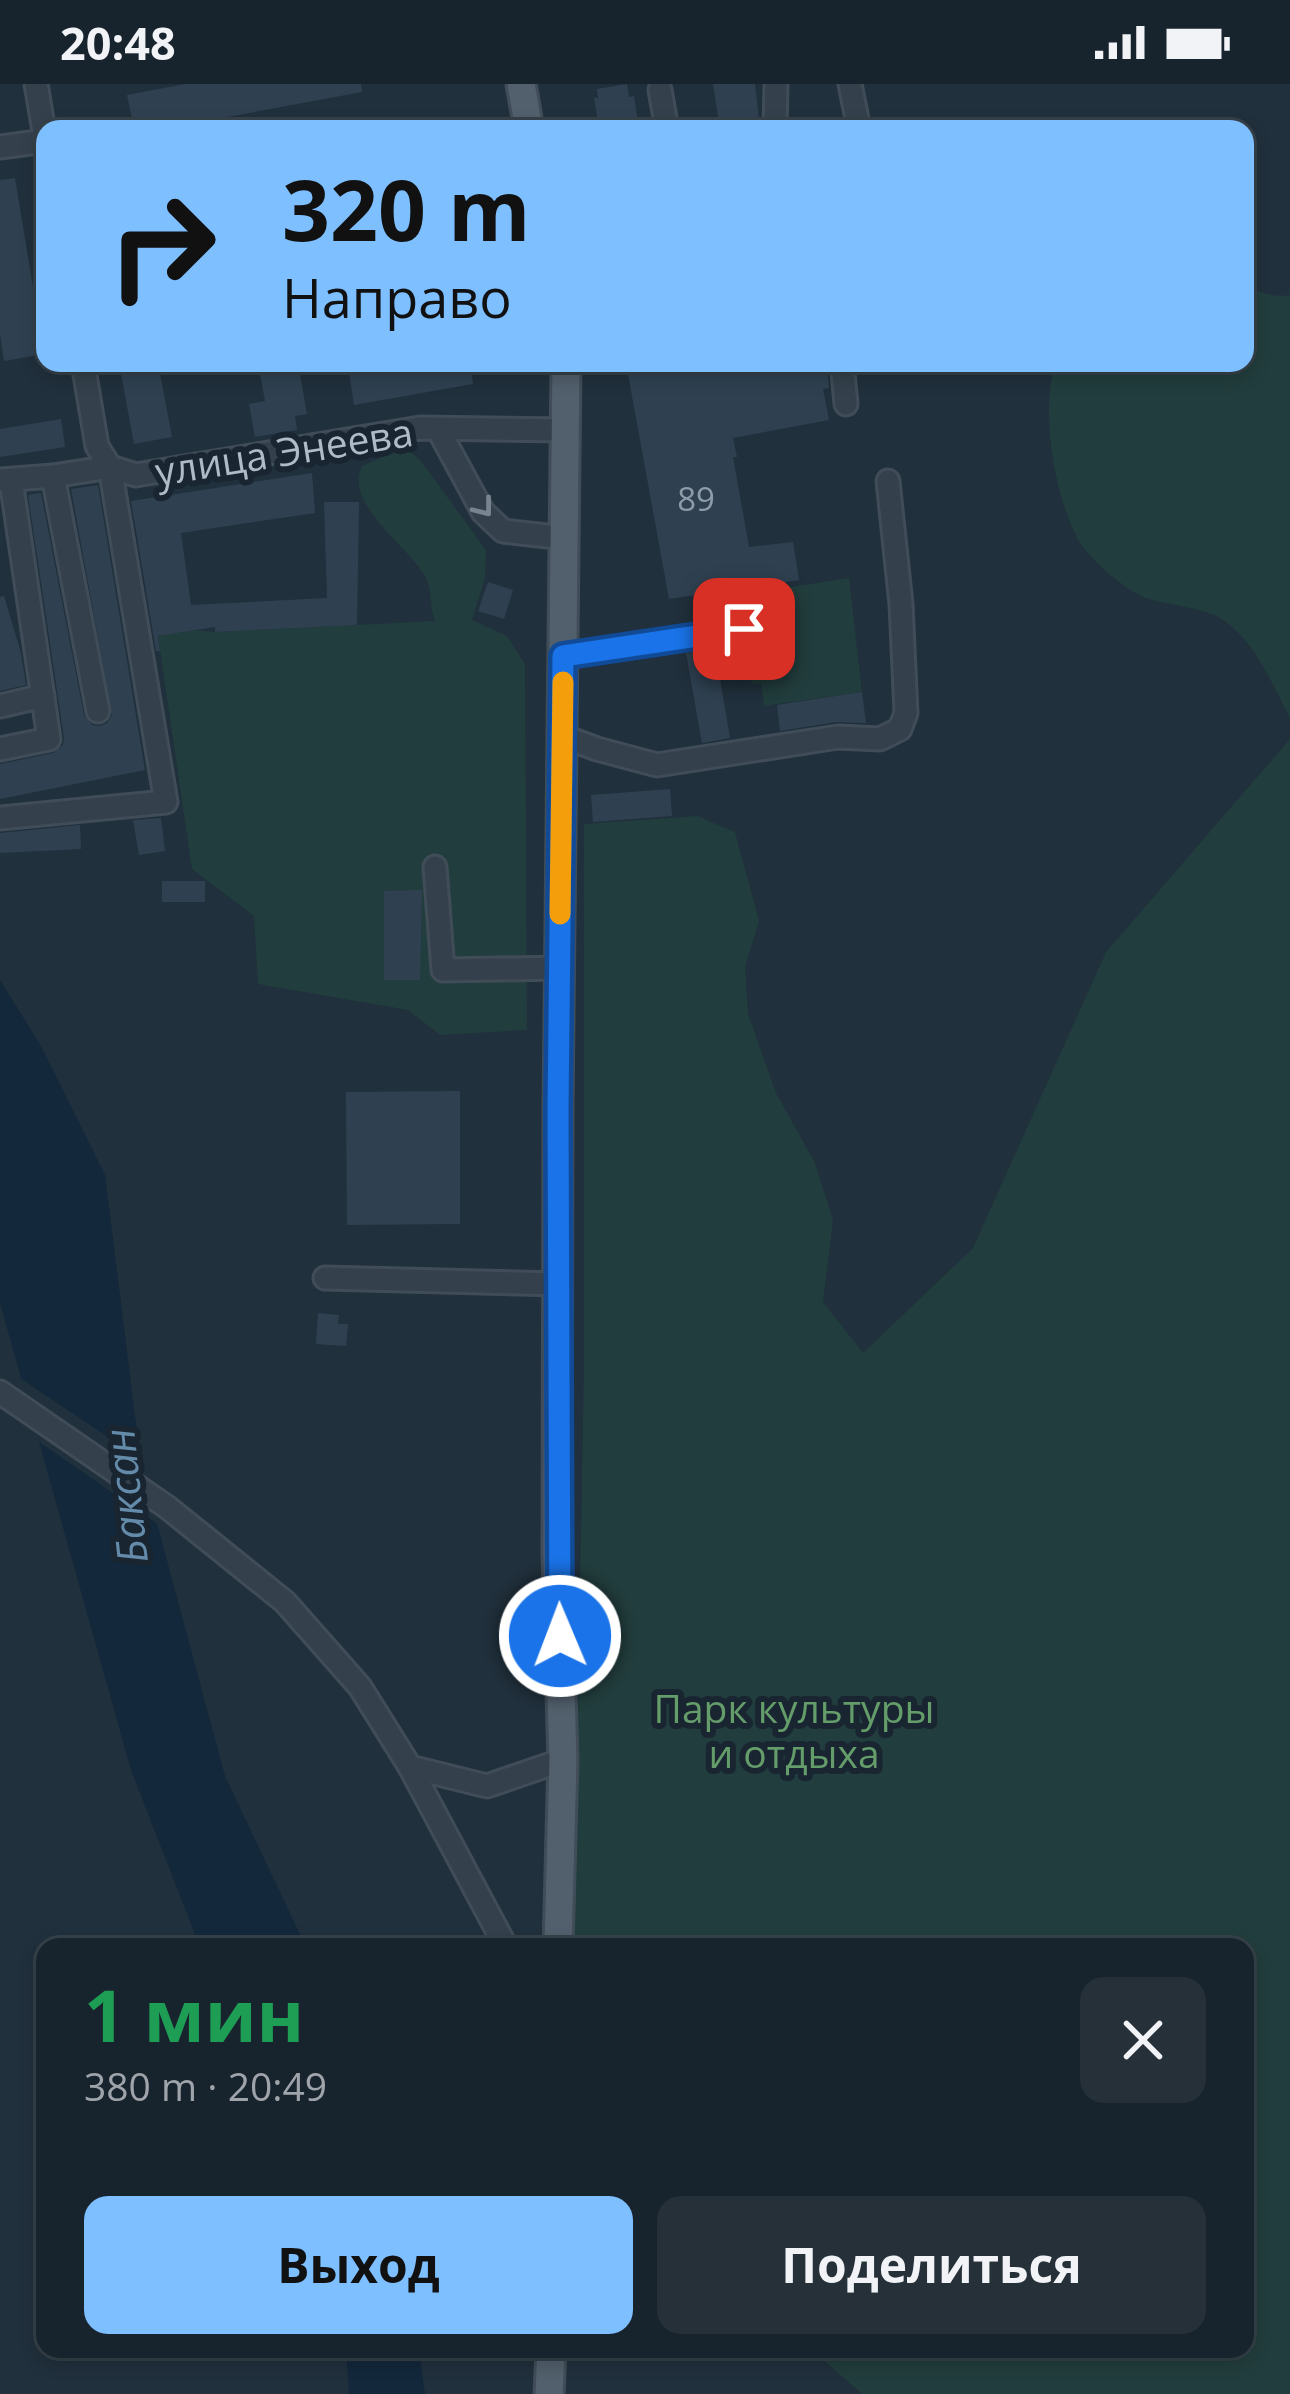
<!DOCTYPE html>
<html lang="ru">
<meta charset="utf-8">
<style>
body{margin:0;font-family:"Open Sans",sans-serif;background:#253039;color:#f1f3f6;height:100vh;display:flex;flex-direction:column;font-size:45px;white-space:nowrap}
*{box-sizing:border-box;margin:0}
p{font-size:39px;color:#9fa4aa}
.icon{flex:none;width:66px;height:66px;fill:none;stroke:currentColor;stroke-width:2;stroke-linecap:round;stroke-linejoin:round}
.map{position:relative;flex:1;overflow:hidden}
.side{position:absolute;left:36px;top:1854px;width:1218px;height:420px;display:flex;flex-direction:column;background:#18242d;border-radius:24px;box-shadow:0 6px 18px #0003,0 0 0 3px #364149}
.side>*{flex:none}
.guide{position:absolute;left:36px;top:36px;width:1218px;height:252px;border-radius:24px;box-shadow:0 6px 18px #0003,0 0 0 3px #364149;background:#7ebfff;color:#111;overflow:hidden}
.pin{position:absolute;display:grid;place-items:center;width:102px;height:102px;color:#fff;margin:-51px;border-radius:24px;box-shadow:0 6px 18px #0006}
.me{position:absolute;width:132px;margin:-66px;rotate:359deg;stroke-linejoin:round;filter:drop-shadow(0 0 9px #0008)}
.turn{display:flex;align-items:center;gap:42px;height:252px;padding:0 48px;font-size:54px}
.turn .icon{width:156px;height:156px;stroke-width:2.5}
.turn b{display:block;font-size:84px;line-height:102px}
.round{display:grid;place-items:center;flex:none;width:126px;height:126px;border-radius:24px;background:#253039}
.summary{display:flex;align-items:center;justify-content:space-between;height:204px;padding:0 48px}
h1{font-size:72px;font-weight:700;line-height:90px;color:#1e9e55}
.action{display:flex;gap:24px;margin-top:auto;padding:24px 48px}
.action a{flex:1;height:138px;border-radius:24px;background:#7ebfff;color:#111;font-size:48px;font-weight:700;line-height:138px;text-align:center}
.action a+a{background:#253039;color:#f1f3f6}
.status{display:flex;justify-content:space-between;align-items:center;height:84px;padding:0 60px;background:#18242d;direction:ltr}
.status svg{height:33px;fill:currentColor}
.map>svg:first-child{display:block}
</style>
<div class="status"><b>20:48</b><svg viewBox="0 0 49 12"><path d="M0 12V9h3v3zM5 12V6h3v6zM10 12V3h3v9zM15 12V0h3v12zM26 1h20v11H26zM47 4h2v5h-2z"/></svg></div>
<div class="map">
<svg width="1290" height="2310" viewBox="0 0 1290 2310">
<rect width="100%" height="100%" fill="#20303c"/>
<g fill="#223d3d">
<path d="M1245 201C1258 208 1275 214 1290 211V634C1272 600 1256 559 1223 536 1203 522 1166 522 1143 513 1123 504 1092 477 1080 459 1055 416 1039 326 1056 279H1245Z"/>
<path d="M401 365 409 366 421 377 486 466 485 494 472 536 507 552 525 580 527 946 440 951 408 926 258 900 254 832 192 785 158 552 195 546 215 548 435 537C429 522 433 507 425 492 406 460 344 420 362 382Z"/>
<polygon points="849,494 862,608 764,622 761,599 752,600 739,511"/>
<polygon points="1290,655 1290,2310 862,2310 811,2265 1245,2265 1245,1863 574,1863 584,1281 584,740 697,732 735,748 759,837 745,883 748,930 776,1009 815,1079 833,1136 823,1218 863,1269 973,1164 1106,868"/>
</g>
<g fill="#13283b">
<polygon points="0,896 41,962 105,1091 141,1380 225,1692 306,1863 200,1863 131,1686 0,1219"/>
<polygon points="346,2265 419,2265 425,2310 349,2310"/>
</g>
<polygon fill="#20303c" points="14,1290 148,1380 165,1445 32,1353"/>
<g fill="#2f4151">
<polygon points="185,0 361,0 362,8 163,45 134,45 127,11"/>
<polygon points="627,0 629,13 634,12 639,45 604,45 603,36 598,37 594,14 598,14 597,5"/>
<polygon points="713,0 755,0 760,45 720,45"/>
<polygon points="15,94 44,270 4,277 0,250 0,96"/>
<polygon points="119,279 158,279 172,353 134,360"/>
<polygon points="258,279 298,279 307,330 295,332 297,346 255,353 249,320 265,317"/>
<polygon points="367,279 470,279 473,300 354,321 348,282"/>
<polygon points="626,279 827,279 829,304 823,305 829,336 733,354 737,373 733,373 749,463 793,458 799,496 669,515"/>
<polygon points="61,335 65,363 0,373 0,345"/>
<polygon points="312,389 315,429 181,449 191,521 327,514 324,418 359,418 357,541 215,548 215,543 158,552 160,567 156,567 131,417"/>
<polygon points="98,401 145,686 0,715 0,680 53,669 63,661 64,654 28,411 41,409 84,631 92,641 100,642 107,639 112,631 71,405"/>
<polygon points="488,498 513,506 504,535 478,527"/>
<polygon points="4,512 21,569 26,601 0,607 0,513"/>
<polygon points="715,565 730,654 702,659 686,569"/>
<polygon points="862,608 866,639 836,638 780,647 777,621"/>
<polygon points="670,705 672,732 593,738 591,711"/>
<polygon points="161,734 165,767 139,771 133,736"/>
<polygon points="80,741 81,765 0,769 0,749"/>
<rect x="162" y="797" width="43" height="21"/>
<polygon points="422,806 420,896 384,896 384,807"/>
<polygon points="460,1007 460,1140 347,1141 346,1008"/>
<polygon points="318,1229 339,1231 338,1240 348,1240 346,1262 316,1260"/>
</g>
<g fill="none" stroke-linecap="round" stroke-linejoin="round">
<g stroke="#404d58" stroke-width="27">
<g id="minor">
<polyline points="36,0 45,53"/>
<polyline points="850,0 859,45"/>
<polyline points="660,6 667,45"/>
<polyline points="775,45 776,0"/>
<polyline points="0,63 45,57"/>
<polyline points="83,279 97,362 110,383 136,391 420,344 567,346"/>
<polyline points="842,279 846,320"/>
<polyline points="438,345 483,428 503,447 565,454"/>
<polyline points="53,392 98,627"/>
<polyline points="0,396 53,392 110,383 166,718 0,734"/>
<polyline points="563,573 744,545"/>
<polyline points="0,622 43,612"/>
<polyline points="562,652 597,665 657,681 838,653 880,655 900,645 906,629 901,520 888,397"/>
<polyline points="0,665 49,655 11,396"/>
<polyline points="435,783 443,886 560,884"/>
<polyline points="325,1194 559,1200"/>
<polyline points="0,1308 167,1423 285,1518 360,1603 410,1683 506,1863"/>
<polyline points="410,1683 487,1702 563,1676"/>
</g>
</g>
<g stroke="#404d58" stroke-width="33">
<g id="major">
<polyline points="521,0 529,45"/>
<polyline points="558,1863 563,1676 557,1470 558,1026 566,279"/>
<polyline points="549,2310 551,2265"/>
</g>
</g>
<use href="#minor" stroke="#34414c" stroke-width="21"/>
<use href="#major" stroke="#52606d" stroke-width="27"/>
</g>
<defs><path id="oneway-chevron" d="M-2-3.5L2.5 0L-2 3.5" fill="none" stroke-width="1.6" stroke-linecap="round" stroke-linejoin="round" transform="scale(3)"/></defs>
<use stroke="#788590" href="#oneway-chevron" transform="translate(484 424) rotate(52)"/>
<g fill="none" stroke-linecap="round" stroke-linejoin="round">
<g stroke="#114b97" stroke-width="30">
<polyline id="route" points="560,1552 558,1026 563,572 744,545"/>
</g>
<use href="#route" stroke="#1a73e8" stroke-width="21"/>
<polyline stroke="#f59e0b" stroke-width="21" points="560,830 563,598"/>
</g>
<g text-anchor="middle" stroke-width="12" stroke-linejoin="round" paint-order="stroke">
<g font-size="33" fill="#8e9ca9">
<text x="696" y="427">89</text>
</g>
<g font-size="39" fill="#afbcc8" stroke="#192631">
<text transform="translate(284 368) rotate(-9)" y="14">улица Энеева</text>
</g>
<g font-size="39" fill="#649c6a" stroke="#192631">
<text x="794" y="1639">Парк культуры<tspan x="794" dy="45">и отдыха</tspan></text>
</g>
<g font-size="42" font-style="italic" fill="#658bab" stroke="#192631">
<text transform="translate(126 1412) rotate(-96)" y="15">Баксан</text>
</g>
</g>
</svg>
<div class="pin" style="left:744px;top:545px;background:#d93025"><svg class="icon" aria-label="arrive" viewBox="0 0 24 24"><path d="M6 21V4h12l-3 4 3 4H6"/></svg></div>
<svg class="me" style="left:560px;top:1552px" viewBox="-20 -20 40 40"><circle r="17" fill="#1a73e8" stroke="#fff" stroke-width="3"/><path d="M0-11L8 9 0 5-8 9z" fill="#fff"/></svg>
<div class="guide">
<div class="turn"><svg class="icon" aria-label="right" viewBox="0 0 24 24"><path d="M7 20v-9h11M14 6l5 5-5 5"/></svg><div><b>320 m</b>Направо</div></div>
</div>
<section class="side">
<div class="summary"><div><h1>1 мин</h1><p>380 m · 20:49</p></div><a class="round"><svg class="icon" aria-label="close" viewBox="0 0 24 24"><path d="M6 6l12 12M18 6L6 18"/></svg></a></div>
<div class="action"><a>Выход</a><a>Поделиться</a></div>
</section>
</div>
